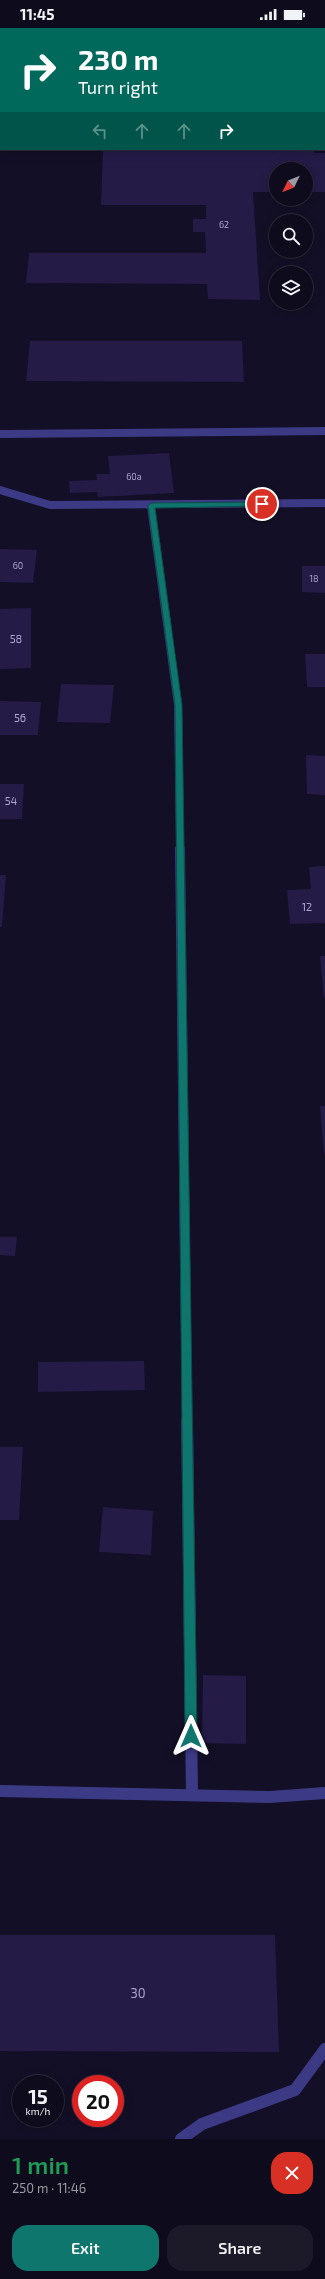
<!DOCTYPE html>
<meta charset="utf-8">
<style>
body{margin:0;font-family:"Exo 2",sans-serif;background:#1c1929;color:#f1f3f6;height:100vh;display:flex;flex-direction:column;font-size:15px;white-space:nowrap}
*{box-sizing:border-box;margin:0}
p{font-size:13px;color:#9b9ba3}
.icon{flex:none;width:22px;height:22px;fill:none;stroke:currentColor;stroke-width:2;stroke-linecap:round;stroke-linejoin:round}
.map{position:relative;height:2111px;overflow:hidden}
.side{display:flex;flex-direction:column;background:#0e0b1c;flex:1}
.side>*{flex:none}
.hud{position:absolute;left:0px;top:0px;width:325px;height:122px;box-shadow:0 2px 10px #0003,0 0 0 1px #2e2b3b;background:#00695c;color:#fff;overflow:hidden}
.needle{width:26px;rotate:227deg}
.buttons{position:absolute;left:269px;top:134px;display:grid;gap:8px}
.buttons a{display:grid;place-items:center;width:44px;height:44px;border-radius:50%;background:#0e0b1c;box-shadow:0 2px 10px #0003,0 0 0 1px #2e2b3b;font-size:20px}
.speed{position:absolute;left:12px;top:2047px;display:flex;gap:8px;font-size:20px;font-weight:700;text-align:center}
.speed>*{display:grid;place-content:center;width:52px;height:52px;border-radius:50%;background:#0e0b1c;box-shadow:0 2px 10px #0003,0 0 0 1px #2e2b3b;line-height:1}
.speed small{font-size:10px;font-weight:400}
.speed .limit{border:6px solid #d22;background:#fff;color:#111}
.pin{position:absolute;display:grid;place-items:center;width:34px;height:34px;color:#fff;margin:-17px;border:2px solid #fff;border-radius:50%;box-shadow:0 1px 4px #0007}
.me{position:absolute;width:44px;margin:-22px;rotate:0deg;stroke-linejoin:round;filter:drop-shadow(0 0 3px #0008)}
.turn{display:flex;align-items:center;gap:14px;height:84px;padding:0 12px;font-size:18px}
.turn .icon{width:52px;height:52px;stroke-width:2.5}
.turn b{display:block;font-size:28px;line-height:34px}
.lanes{display:flex;align-items:center;height:38px;padding:0 12px;background:#0003;justify-content:center;gap:20px;direction:ltr}
.lanes .off{opacity:.35}
.round{display:grid;place-items:center;flex:none;width:42px;height:42px;border-radius:16px;background:#1c1929}
.overview{display:flex;align-items:center;justify-content:space-between;height:68px;padding:0 12px}
h1{font-size:24px;font-weight:600;line-height:30px;color:#1e9e55}
.button{display:flex;gap:8px;margin-top:auto;padding:8px 12px}
.button a{flex:1;height:46px;border-radius:16px;background:#0f766e;color:#fff;font-size:16px;font-weight:600;line-height:46px;text-align:center}
.button a+a{background:#1c1929;color:#f1f3f6}
.status{display:flex;justify-content:space-between;align-items:center;height:28px;padding:0 20px;background:#0e0b1c;direction:ltr}
.status svg{height:11px;fill:currentColor}
.map>svg:first-child{display:block}
</style>
<div class="status"><b>11:45</b><svg viewBox="0 0 49 12"><path d="M0 12V9h3v3zM5 12V6h3v6zM10 12V3h3v9zM15 12V0h3v12zM26 1h20v11H26zM47 4h2v5h-2z"/></svg></div>
<div class="map">
<svg width="325" height="2111" viewBox="0 0 325 2111">
<rect width="100%" height="100%" fill="#130f26"/>
<polygon fill="#12302f" points="94,0 325,0 325,42 324,1"/>
<g fill="#241b47">
<polygon points="103,121 314,121 314,125 325,125 325,164 306,164 306,141 276,141 276,164 253,164 260,272 208,271 207,256 26,255 29,225 206,225 205,204 193,204 193,191 206,191 206,177 101,177"/>
<polygon points="30,313 242,313 244,354 26,353"/>
<polygon points="169,425 174,465 98,469 97,464 70,465 69,453 97,452 96,446 110,446 108,428"/>
<polygon points="0,521 37,522 33,555 0,554"/>
<polygon points="302,538 325,538 325,565 302,564"/>
<polygon points="31,580 31,640 0,641 0,581"/>
<polygon points="305,626 325,626 325,659 307,659"/>
<polygon points="61,656 114,657 110,695 57,694"/>
<polygon points="0,673 41,674 38,707 0,707"/>
<polygon points="306,727 325,728 325,767 307,766"/>
<polygon points="0,756 24,756 22,791 0,791"/>
<polygon points="325,838 325,895 290,896 287,862 311,861 309,839"/>
<polygon points="0,847 6,847 2,899 0,899"/>
<polygon points="320,928 325,928 325,970 324,970"/>
<polygon points="320,1078 325,1078 325,1126 324,1126"/>
<polygon points="0,1209 17,1209 15,1228 0,1227"/>
<polygon points="144,1333 145,1362 38,1364 38,1334"/>
<polygon points="0,1419 23,1419 19,1492 0,1492"/>
<polygon points="103,1479 153,1483 151,1527 99,1524"/>
<polygon points="203,1647 246,1648 246,1716 202,1715"/>
<polygon points="0,1907 275,1907 279,2024 0,2023"/>
</g>
<g fill="none" stroke-linecap="round" stroke-linejoin="round">
<polyline stroke="#2fb8b0" stroke-width="1.5" stroke-dasharray="1.5 2" stroke-linecap="butt" points="114,1 117,0"/>
<polyline stroke="#3d3a85" stroke-width="6" points="67,0 71,1"/>
<g stroke="#3d3a85" stroke-width="8">
<polyline points="0,406 325,403"/>
<polyline points="151,478 178,677 180,822"/>
</g>
<polyline stroke="#3d3a85" stroke-width="10" points="180,821 187,1394"/>
<g stroke="#3d3a85" stroke-width="12">
<polyline points="187,1393 192,1766"/>
<polyline points="181,2111 202,2096 295,2062 325,2021"/>
</g>
<polyline stroke="#3d3a85" stroke-width="8" points="0,462 50,477 325,475"/>
<polyline stroke="#3d3a85" stroke-width="12" points="0,1763 270,1769 325,1765"/>
</g>
<polygon fill="#0f766e" stroke="#0a4d48" points="262,474 265,476 264,478 155,480 182,677 197,1708 195,1712 191,1714 187,1712 185,1708 175,677 148,478 151,475"/>
<g text-anchor="middle" stroke-width="4" stroke-linejoin="round" paint-order="stroke">
<g font-size="9" fill="#aca6d1">
<text x="224" y="200">62</text>
<text x="134" y="452">60а</text>
<text x="18" y="541">60</text>
<text x="314" y="554">18</text>
</g>
<g font-size="11" fill="#aca6d1">
<text x="16" y="615">58</text>
<text x="20" y="694">56</text>
<text x="11" y="777">54</text>
<text x="307" y="883">12</text>
</g>
<g font-size="13" fill="#aca6d1">
<text x="138" y="1970">30</text>
</g>
</g>
</svg>
<div class="buttons">
<a><svg class="needle" viewBox="-14 -14 28 28"><path d="M0-13l5 13h-10z" fill="#e53935"/><path d="M0 13l5-13h-10z" fill="#9b9ba3"/></svg></a>
<a><svg class="icon" aria-label="search" viewBox="0 0 24 24"><circle cx="10" cy="10" r="6"/><path d="M15 15l6 6"/></svg></a>
<a><svg class="icon" aria-label="layers" viewBox="0 0 24 24"><path d="M12 4l9 5-9 5-9-5zM3 14l9 5 9-5"/></svg></a>
</div>
<div class="speed"><div>15<small>km/h</small></div><div class="limit">20</div></div>
<div class="pin" style="left:262px;top:476px;background:#d93025"><svg class="icon" aria-label="arrive" viewBox="0 0 24 24"><path d="M6 21V4h12l-3 4 3 4H6"/></svg></div>
<svg class="me" style="left:191px;top:1708px" viewBox="-20 -20 40 40"><path d="M0-17L14 15 0 8-14 15z" fill="#0f766e" stroke="#fff" stroke-width="4"/></svg>
<div class="hud">
<div class="turn"><svg class="icon" aria-label="right" viewBox="0 0 24 24"><path d="M7 20v-9h11M14 6l5 5-5 5"/></svg><div><b>230 m</b>Turn right</div></div>
<div class="lanes"><svg class="icon off" aria-label="left" viewBox="0 0 24 24"><path d="M17 20v-9H6M10 6l-5 5 5 5"/></svg><svg class="icon off" aria-label="ahead" viewBox="0 0 24 24"><path d="M12 20V5M6 11l6-6 6 6"/></svg><svg class="icon off" aria-label="ahead" viewBox="0 0 24 24"><path d="M12 20V5M6 11l6-6 6 6"/></svg><svg class="icon" aria-label="right" viewBox="0 0 24 24"><path d="M7 20v-9h11M14 6l5 5-5 5"/></svg></div>
</div>
</div>
<section class="side">
<div class="overview"><div><h1>1 min</h1><p>250 m · 11:46</p></div><a class="round" style="background:#d93025;color:#fff"><svg class="icon" aria-label="close" viewBox="0 0 24 24"><path d="M6 6l12 12M18 6L6 18"/></svg></a></div>
<div class="button"><a>Exit</a><a>Share</a></div>
</section>
